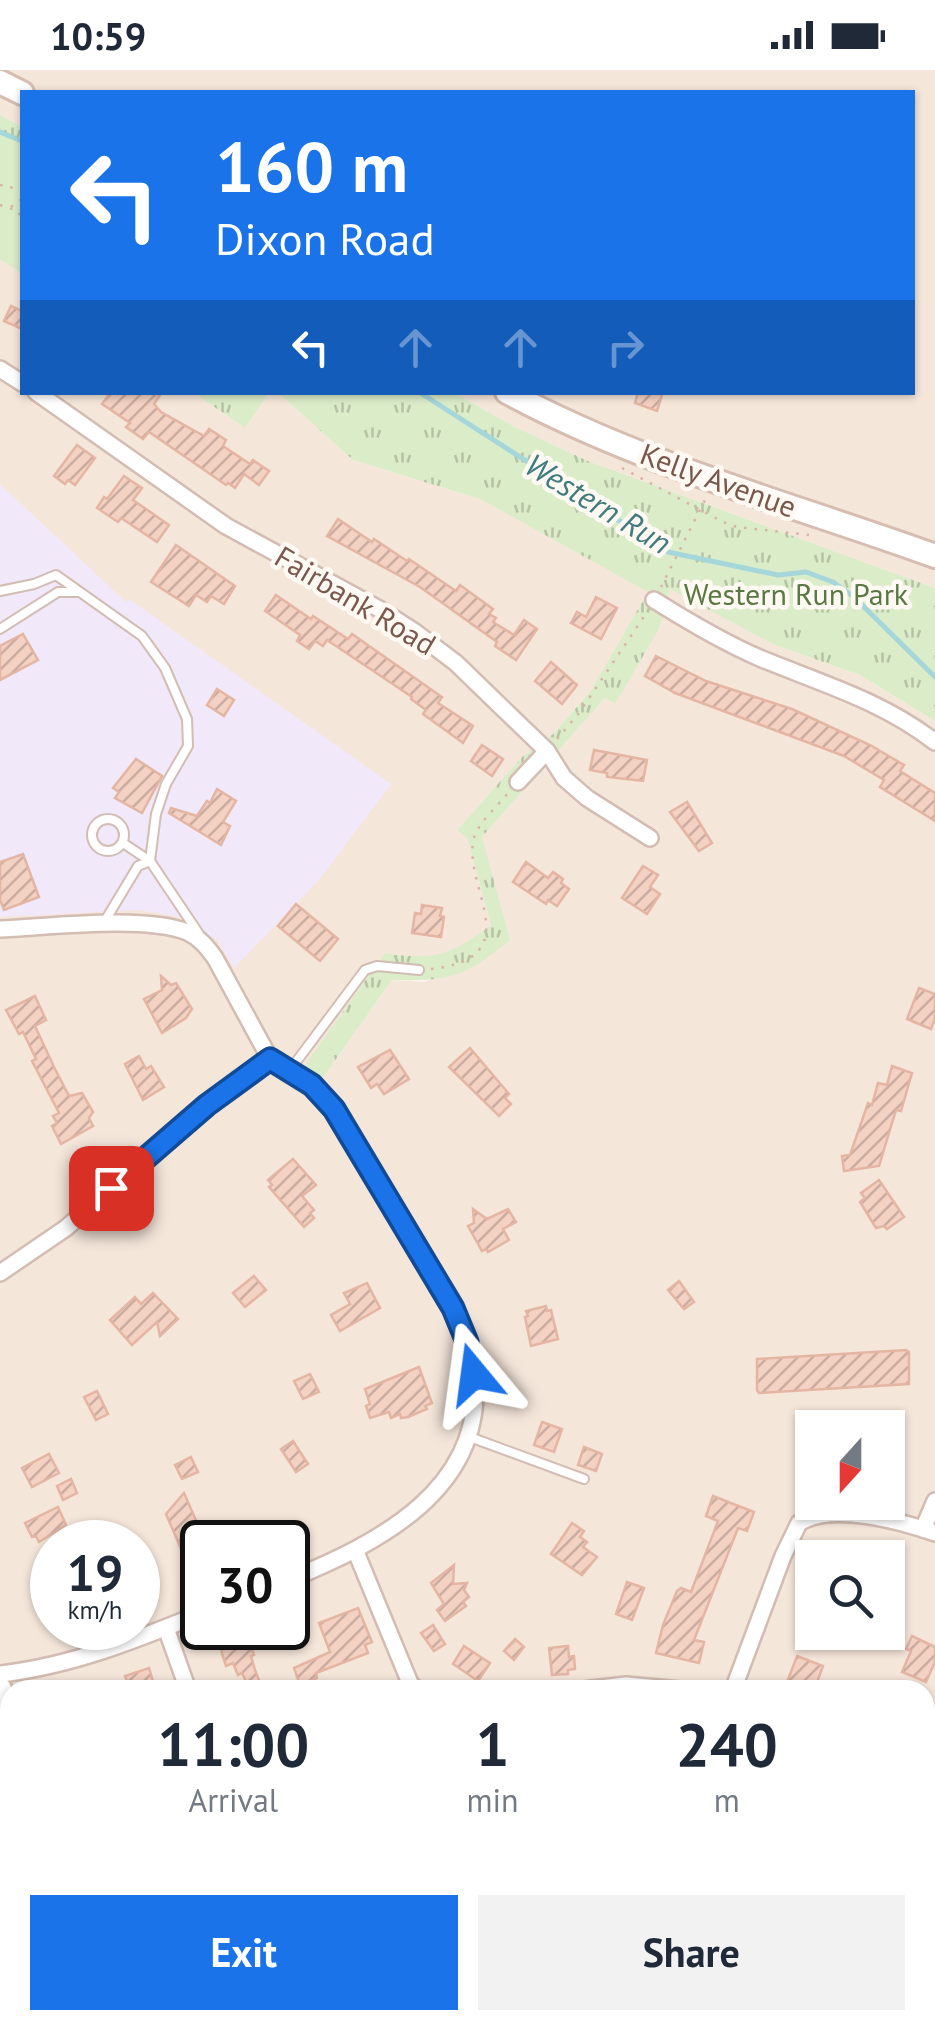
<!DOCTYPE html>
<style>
body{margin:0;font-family:"PT Sans",sans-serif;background:#f2f2f3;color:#1f2937;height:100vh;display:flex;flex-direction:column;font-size:38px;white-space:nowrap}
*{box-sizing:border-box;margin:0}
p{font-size:32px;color:#747a83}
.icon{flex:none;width:55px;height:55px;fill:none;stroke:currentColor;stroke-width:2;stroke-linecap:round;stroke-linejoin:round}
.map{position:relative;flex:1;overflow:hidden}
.sheet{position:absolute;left:0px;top:1610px;width:935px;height:350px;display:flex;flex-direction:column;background:#fff;border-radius:30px 30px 0 0;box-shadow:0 2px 8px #0004}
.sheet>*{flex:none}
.top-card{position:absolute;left:20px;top:20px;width:895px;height:305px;border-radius:0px;box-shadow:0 2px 8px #0004;background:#1a73e8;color:#fff;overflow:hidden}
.needle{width:65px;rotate:201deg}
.tools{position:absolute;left:795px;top:1340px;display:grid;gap:20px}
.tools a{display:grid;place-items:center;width:110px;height:110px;border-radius:0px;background:#fff;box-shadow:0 2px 8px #0004;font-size:50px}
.speed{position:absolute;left:30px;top:1450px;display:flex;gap:20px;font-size:50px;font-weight:700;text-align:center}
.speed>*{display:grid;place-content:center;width:130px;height:130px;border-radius:50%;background:#fff;box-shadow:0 2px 8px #0004;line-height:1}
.speed small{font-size:25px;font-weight:400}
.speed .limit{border:5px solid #111;border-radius:15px;background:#fff;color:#111}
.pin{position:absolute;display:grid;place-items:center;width:85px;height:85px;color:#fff;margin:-42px;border-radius:20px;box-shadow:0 5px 15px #0006}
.me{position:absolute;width:110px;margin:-55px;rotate:344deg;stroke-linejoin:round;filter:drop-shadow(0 0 8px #0008)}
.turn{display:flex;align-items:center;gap:35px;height:210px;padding:0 30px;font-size:45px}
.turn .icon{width:130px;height:130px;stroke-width:2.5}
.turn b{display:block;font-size:70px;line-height:85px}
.lanes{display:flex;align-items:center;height:95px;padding:0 30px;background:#0003;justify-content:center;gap:50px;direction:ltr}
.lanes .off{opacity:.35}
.eta{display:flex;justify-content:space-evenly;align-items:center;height:170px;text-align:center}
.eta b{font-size:60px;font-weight:600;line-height:70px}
.cta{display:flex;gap:20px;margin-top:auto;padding:20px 30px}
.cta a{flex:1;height:115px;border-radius:0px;background:#1a73e8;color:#fff;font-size:40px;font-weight:600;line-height:115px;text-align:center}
.cta a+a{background:#f2f2f3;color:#1f2937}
.status{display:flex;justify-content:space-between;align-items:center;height:70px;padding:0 50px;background:#fff;direction:ltr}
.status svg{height:28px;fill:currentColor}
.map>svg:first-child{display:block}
</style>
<div class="status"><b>10:59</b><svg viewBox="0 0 49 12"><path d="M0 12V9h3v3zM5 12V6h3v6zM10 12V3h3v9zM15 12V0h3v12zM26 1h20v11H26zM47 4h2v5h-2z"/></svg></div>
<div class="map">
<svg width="935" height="1960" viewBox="0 0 935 1960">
<defs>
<pattern id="grass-tufts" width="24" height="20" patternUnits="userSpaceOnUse" patternTransform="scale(2.5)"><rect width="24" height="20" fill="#dbecc9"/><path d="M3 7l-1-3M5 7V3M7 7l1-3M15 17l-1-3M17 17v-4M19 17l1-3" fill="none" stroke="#b7c2a5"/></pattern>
<pattern id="building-hatch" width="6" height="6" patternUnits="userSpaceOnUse" patternTransform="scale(2.5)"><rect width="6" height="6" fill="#f3d1c3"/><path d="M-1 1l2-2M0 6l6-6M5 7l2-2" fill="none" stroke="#caaca1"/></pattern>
</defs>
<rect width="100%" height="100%" fill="#fdf4ec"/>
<g fill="#f5e6da" fill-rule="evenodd">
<polygon points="0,0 935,0 935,518 588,391 515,357 455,323 912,322 912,22 22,22 22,57 0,45"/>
<path d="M0 189 22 204V322L194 323 245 358 269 323H278L353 390 480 429 649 521 590 622 553 664 523 686 458 759 467 767 491 855 462 877 441 886 423 888 385 883 306 995 322 1009 392 910 425 912 510 870 481 768 605 628 614 633 659 559 670 518 775 575 860 605 935 651V1919L925 1920V1620H10V1711L0 1673ZM812 1358H888V1432H812ZM52 1472H138V1558H52ZM202 1472H288V1558H202ZM812 1488H888V1562H812Z"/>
<polygon points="191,1950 592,1950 477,1960 213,1960"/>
</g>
<g fill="#f1e8fa">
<polygon points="0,414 126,532 129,529 391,714 319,810 234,898 217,870 176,846 138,840 0,847"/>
<polygon points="0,1673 10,1711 10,1932 0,1959"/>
<polygon points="935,1919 935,1935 925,1960 477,1960 592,1950 925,1950 925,1920"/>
<polygon points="42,1950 191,1950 213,1960 39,1960"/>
</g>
<g fill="url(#grass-tufts)">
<polygon points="0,45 22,57 22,204 0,189"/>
<polygon points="194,323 269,323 245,358"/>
<path d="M278 323H455L515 357 588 391 935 518V651L860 605 775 575 670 519 659 559 615 634 605 628 482 767 510 870C463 908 452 911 392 910L322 1009 305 995 385 883C435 891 451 885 491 855L467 768 457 760 523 686 553 664 590 622 648 522 480 429 353 390Z"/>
</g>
<polygon fill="#dbecc9" points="0,82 22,91 22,204 0,189"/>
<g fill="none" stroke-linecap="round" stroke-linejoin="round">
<g stroke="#a5d7da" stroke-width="5">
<polyline points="0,62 22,71"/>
<polyline points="419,322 668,482 778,505 806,502 833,512 854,527 935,607"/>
<polyline points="78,1958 85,1960"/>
</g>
</g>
<g fill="url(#building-hatch)" stroke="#e5b5a3" stroke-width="2.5">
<polygon points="11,236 22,241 22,259 4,251"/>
<polygon points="111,322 162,322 154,334 161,342 204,366 209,359 226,370 223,376 250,394 253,390 269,401 259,415 244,404 235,418 228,413 226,415 149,362 143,369 126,357 130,353 102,334"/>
<polygon points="638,322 663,322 657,341 635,333"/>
<polygon points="77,375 95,388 75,415 68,410 65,414 54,406"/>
<polygon points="124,406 142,418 133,430 169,455 157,472 121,448 118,452 97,438 104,427 107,429"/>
<polygon points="338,449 372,472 374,469 407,491 409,489 456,521 460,515 493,539 489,544 496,548 493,552 514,565 524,550 537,559 516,590 495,576 497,572 420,517 327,466"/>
<polygon points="176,475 235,516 224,534 211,526 207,532 196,525 189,536 151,512"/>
<polygon points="276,525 311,549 313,546 348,569 352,564 442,627 438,633 473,656 463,673 423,644 426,640 411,629 412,627 327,570 323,576 315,571 309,579 297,571 300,565 265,541"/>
<polygon points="596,527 617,538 601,569 571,553 577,542 586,547"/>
<polygon points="23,564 38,590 0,610 0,576"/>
<polygon points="656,586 706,611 792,639 870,675 904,695 900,701 935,723 935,751 880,717 884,710 844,686 675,623 645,606"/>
<polygon points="551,592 577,615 562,634 535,611"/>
<polygon points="217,619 234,630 224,646 207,635"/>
<polygon points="482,675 503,689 492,706 471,691"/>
<polygon points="594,680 647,690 643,711 607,707 607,703 590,700"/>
<polygon points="136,689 162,706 142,743 115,728 119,722 113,718"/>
<polygon points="217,719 236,731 223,752 230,756 221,775 169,743 171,738 197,746 207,731 210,733"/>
<polygon points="687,732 712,773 699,781 670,742"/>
<polygon points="23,784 39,827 4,840 0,830 0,792"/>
<polygon points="526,792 548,808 553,802 563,809 561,813 569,819 557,836 548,830 546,834 513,812"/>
<polygon points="643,796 658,805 650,817 660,824 647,844 622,828"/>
<polygon points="296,834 338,869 320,891 278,856"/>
<polygon points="422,835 442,838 440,846 444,847 441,867 412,863 415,843 421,844"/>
<polygon points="161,906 171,915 176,913 192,939 186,948 162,963 144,929 162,920"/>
<polygon points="919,918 935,924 935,948 931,959 907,949"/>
<polygon points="35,926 46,950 35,956 54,997 69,1026 82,1023 93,1042 89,1048 93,1056 61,1074 52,1056 57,1053 53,1046 59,1043 32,991 36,989 23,962 19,964 6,940"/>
<polygon points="470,978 509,1024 505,1028 511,1034 499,1046 449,997"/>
<polygon points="390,980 409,1009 384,1024 377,1014 371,1018 358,997"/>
<polygon points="139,986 146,999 151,996 164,1017 143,1030 125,994"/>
<polygon points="892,996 912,1003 901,1041 896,1040 879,1096 844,1101 842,1086 850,1085 868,1033 872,1035 878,1013 887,1015"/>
<polygon points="293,1089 316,1115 302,1126 314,1140 310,1143 314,1148 304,1157 269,1117 272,1115 268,1110"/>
<polygon points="879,1110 904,1147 887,1159 884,1156 876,1158 860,1132 865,1128 861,1123"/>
<polygon points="473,1139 487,1149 508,1139 516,1152 503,1159 509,1170 488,1182 486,1179 482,1181 468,1156 474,1153"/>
<polygon points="254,1206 266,1220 245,1237 233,1223"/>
<polygon points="679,1211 694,1232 684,1239 668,1220"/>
<polygon points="367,1213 380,1238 340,1261 331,1245 350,1234 344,1223"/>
<polygon points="153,1223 178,1249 160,1266 157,1252 132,1275 110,1250 135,1227 141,1234"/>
<polygon points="546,1236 547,1241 551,1240 558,1269 531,1276 525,1247 528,1246 526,1241"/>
<polygon points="906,1280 909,1282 909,1314 759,1323 757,1320 757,1289"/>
<polygon points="419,1297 432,1333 425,1336 427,1339 408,1347 401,1348 400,1344 391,1348 389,1342 370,1348 366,1336 370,1334 365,1319"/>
<polygon points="310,1304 319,1322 303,1329 294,1311"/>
<polygon points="97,1321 108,1344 96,1350 84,1327"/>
<polygon points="542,1352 562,1359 554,1382 534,1375"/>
<polygon points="293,1371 308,1394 296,1402 281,1379"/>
<polygon points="584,1377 602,1384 596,1401 578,1395"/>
<polygon points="49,1384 59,1403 32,1417 22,1398"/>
<polygon points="191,1387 198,1402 182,1409 175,1395"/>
<polygon points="71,1409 77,1423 63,1430 57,1416"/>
<polygon points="184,1423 205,1471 182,1481 166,1444"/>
<polygon points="713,1426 754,1442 747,1461 738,1458 694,1570 704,1572 699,1593 656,1583 663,1555 677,1521 681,1518 691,1522 718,1451 706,1446"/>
<polygon points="58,1437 66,1455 39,1472 36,1466 32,1467 25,1453"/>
<polygon points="572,1453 584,1461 580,1467 587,1472 583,1477 597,1487 582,1505 551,1484"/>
<polygon points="454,1495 453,1514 467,1513 464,1520 469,1527 463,1532 466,1536 445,1551 437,1540 444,1534 431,1513"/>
<polygon points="627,1512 644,1518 632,1550 616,1544"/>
<polygon points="358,1538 372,1572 365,1575 368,1583 316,1603 317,1608 300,1615 294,1598 330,1582 319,1553"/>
<polygon points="433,1555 445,1574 434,1581 421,1563"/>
<polygon points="912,1566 935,1577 935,1592 926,1612 902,1602 911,1581 906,1579"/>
<polygon points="248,1567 254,1585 251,1586 255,1600 263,1620 250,1620 242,1603 238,1605 233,1593 226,1596 222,1584 221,1576"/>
<polygon points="515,1569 524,1577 514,1590 504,1581"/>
<polygon points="464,1576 490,1593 478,1611 453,1594"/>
<polygon points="568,1576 569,1587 574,1586 575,1599 568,1600 568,1604 552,1605 549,1578"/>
<polygon points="797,1586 823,1596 816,1615 809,1612 806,1620 784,1620"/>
<polygon points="149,1598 155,1618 130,1620 125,1606"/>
</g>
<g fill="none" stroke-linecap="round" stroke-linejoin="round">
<g stroke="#d3bdb3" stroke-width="12">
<g id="lane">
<polyline points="0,521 34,514 56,505 142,566 165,598 187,649 188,676 166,714 156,744 150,791"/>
<polyline points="0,559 58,522 77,522"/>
<circle cx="108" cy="765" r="16"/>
<polyline points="123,773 150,791 199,864"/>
<polyline points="103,854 138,796 150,791"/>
<polyline points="290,1000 365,900 377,896 419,900"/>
<polyline points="467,1366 584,1409"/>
<polyline points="93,1950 123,1960"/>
</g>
</g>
<g stroke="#d3bdb3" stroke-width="20">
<g id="street">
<polyline points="0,299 22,313"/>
<polyline points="36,322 226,456 381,540 415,562 456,593 489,625 547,681 564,708 587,728 650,768"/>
<path d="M654 530C689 552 724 573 762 589 823 614 882 631 935 672"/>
<polyline points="518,712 547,681"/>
<path d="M0 859C49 857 144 845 187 862 200 868 207 877 215 888L270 989"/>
<path d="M270 989 311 1015 334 1039 453 1238C462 1259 471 1281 474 1304 487 1419 377 1474 288 1510"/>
<polyline points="0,1203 66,1158 207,1035 270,989"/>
<polyline points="923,1459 935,1431"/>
<polyline points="356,1482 410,1613 417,1620"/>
<polyline points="166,1558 188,1620"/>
<path d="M0 1604C71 1596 136 1570 202 1543"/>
<polyline points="583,1620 626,1615 680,1620"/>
<path d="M733 1620 783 1486 799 1453C832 1432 900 1451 935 1463"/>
<polyline points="935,1699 935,1725"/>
<polyline points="925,1779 935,1773"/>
</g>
</g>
<g stroke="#d6bdb0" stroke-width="28">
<g id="secondary">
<polyline points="0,12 22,23"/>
<path d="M507 322C642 395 792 434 935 486"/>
<polyline points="0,1619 10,1651"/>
<polyline points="24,1960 27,1950"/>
</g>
</g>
<g stroke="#d9b3a5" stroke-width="2.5" stroke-dasharray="2.5 8" stroke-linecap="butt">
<polyline points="0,115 22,120"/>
<polyline points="0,135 18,141 22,151"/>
<polyline points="11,137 22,129"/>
<polyline points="622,398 723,452 737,457 809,465"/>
<polyline points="661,517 705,430"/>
<polyline points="557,669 579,643 645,545"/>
<path d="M431 899C532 888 461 816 474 768 478 753 497 737 507 724"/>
<polyline points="3,1667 10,1695"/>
</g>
<use href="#lane" stroke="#fff" stroke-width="8"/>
<use href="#street" stroke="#fff" stroke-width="15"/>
<use href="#secondary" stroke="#fff" stroke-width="22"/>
</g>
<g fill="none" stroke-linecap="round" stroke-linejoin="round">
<g stroke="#114b97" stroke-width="25">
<polyline id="route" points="111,1118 207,1035 270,989 312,1015 334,1039 453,1238 467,1272 474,1304"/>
</g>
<use href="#route" stroke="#1a73e8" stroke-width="18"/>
</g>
<g text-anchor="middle" stroke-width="9" stroke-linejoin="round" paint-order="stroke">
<g font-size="30" fill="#7a584d" stroke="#fff9f3">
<text transform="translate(718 411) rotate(20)" y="10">Kelly Avenue</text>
<text transform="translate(355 531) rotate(31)" y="10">Fairbank Road</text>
</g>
<g font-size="30" fill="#587941" stroke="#fff9f3">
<text x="796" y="535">Western Run Park</text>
</g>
<g font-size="32" font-style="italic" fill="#407b7e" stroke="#fff9f3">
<text transform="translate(598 434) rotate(31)" y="11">Western Run</text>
</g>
</g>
</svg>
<div class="tools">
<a><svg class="needle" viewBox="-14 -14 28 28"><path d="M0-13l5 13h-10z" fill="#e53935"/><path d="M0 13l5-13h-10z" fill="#747a83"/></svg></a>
<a><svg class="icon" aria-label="search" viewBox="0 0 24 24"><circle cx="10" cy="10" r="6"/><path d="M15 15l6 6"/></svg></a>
</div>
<div class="speed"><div>19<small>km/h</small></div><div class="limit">30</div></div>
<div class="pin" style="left:111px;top:1118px;background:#d93025"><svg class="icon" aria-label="arrive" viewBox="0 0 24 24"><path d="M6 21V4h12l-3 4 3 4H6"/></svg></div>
<svg class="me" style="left:474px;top:1304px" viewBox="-20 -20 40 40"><path d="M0-17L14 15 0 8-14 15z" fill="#1a73e8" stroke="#fff" stroke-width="4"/></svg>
<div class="top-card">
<div class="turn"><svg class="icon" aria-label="left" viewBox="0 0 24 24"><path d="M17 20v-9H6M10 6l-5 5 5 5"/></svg><div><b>160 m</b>Dixon Road</div></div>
<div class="lanes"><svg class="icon" aria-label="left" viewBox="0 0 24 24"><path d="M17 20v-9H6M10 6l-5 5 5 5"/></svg><svg class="icon off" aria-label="ahead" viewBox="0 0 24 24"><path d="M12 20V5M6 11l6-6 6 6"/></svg><svg class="icon off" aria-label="ahead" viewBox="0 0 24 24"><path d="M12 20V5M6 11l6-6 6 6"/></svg><svg class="icon off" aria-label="right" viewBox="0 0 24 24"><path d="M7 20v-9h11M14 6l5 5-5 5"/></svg></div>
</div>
<section class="sheet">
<div class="eta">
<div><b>11:00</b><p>Arrival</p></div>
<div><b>1</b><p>min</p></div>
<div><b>240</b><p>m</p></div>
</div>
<div class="cta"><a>Exit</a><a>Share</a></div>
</section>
</div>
